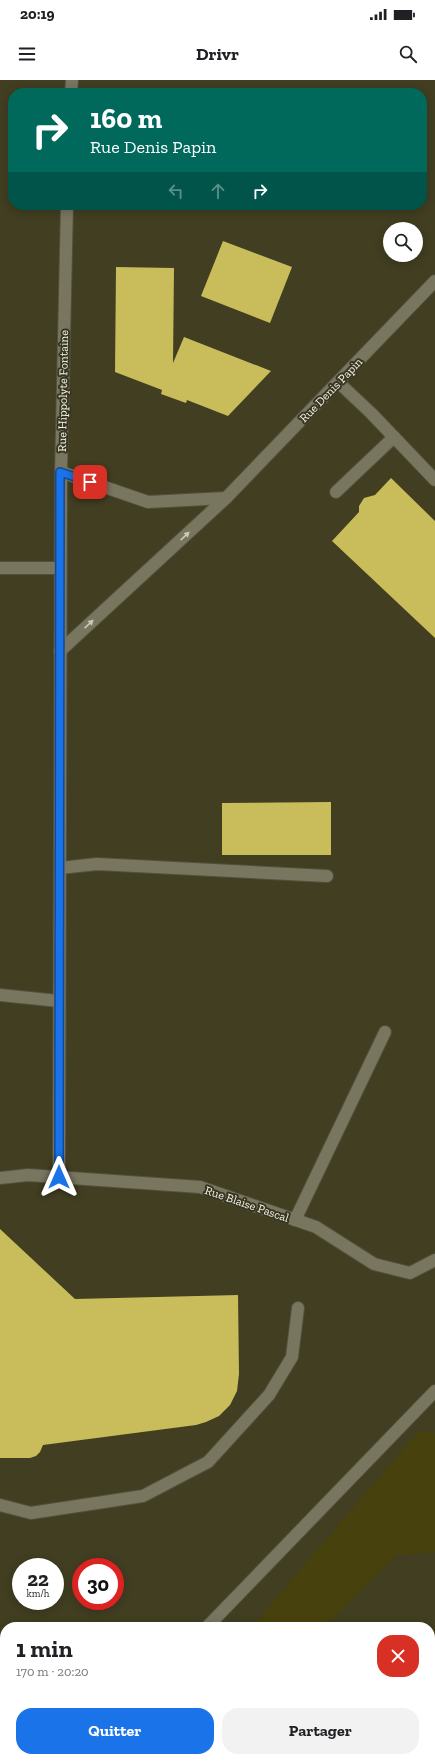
<!DOCTYPE html>
<html lang="fr">
<meta charset="utf-8">
<style>
body{margin:0;font-family:"Zilla Slab",serif;background:#f2f2f2;color:#202124;height:100vh;display:flex;flex-direction:column;font-size:15px;white-space:nowrap}
*{box-sizing:border-box;margin:0}
p{font-size:13px;color:#757577}
.icon{flex:none;width:22px;height:22px;fill:none;stroke:currentColor;stroke-width:2;stroke-linecap:round;stroke-linejoin:round}
.map{position:relative;flex:1;overflow:hidden}
.details{position:absolute;left:0px;top:1542px;width:435px;height:140px;display:flex;flex-direction:column;background:#fff;border-radius:16px 16px 0 0;box-shadow:0 2px 10px #0003}
.details>*{flex:none}
.banner{position:absolute;left:8px;top:8px;width:419px;height:122px;border-radius:16px;box-shadow:0 2px 10px #0003;background:#00695c;color:#fff;overflow:hidden}
.controls{position:absolute;left:383px;top:142px;display:grid;gap:8px}
.controls a{display:grid;place-items:center;width:40px;height:40px;border-radius:50%;background:#fff;box-shadow:0 2px 10px #0003;font-size:20px}
.speed{position:absolute;left:12px;top:1478px;display:flex;gap:8px;font-size:20px;font-weight:700;text-align:center}
.speed>*{display:grid;place-content:center;width:52px;height:52px;border-radius:50%;background:#fff;box-shadow:0 2px 10px #0003;line-height:1}
.speed small{font-size:10px;font-weight:400}
.speed .limit{border:6px solid #d22;background:#fff;color:#111}
.pin{position:absolute;display:grid;place-items:center;width:34px;height:34px;color:#fff;margin:-17px;border-radius:8px;box-shadow:0 2px 6px #0006}
.me{position:absolute;width:44px;margin:-22px;rotate:0deg;stroke-linejoin:round;filter:drop-shadow(0 0 3px #0008)}
.turn{display:flex;align-items:center;gap:14px;height:84px;padding:0 16px;font-size:18px}
.turn .icon{width:52px;height:52px;stroke-width:2.5}
.turn b{display:block;font-size:28px;line-height:34px}
.lanes{display:flex;align-items:center;height:38px;padding:0 16px;background:#0003;justify-content:center;gap:20px;direction:ltr}
.lanes .off{opacity:.35}
.round{display:grid;place-items:center;flex:none;width:42px;height:42px;border-radius:16px;background:#f2f2f2}
.summary{display:flex;align-items:center;justify-content:space-between;height:68px;padding:0 16px}
h1{font-size:24px;font-weight:700;line-height:30px}
.button{display:flex;gap:8px;margin-top:auto;padding:8px 16px}
.button a{flex:1;height:46px;border-radius:16px;background:#1a73e8;color:#fff;font-size:16px;font-weight:700;line-height:46px;text-align:center}
.button a+a{background:#f2f2f2;color:#202124}
.status{display:flex;justify-content:space-between;align-items:center;height:28px;padding:0 20px;background:#fff;direction:ltr}
.status svg{height:11px;fill:currentColor}
header{display:flex;justify-content:space-between;align-items:center;height:52px;padding:0 16px;background:#fff;font-size:18px;font-weight:700}
.map>svg:first-child{display:block}
</style>
<div class="status"><b>20:19</b><svg viewBox="0 0 49 12"><path d="M0 12V9h3v3zM5 12V6h3v6zM10 12V3h3v9zM15 12V0h3v12zM26 1h20v11H26zM47 4h2v5h-2z"/></svg></div>
<header><svg class="icon" aria-label="menu" viewBox="0 0 24 24"><path d="M4 6h16M4 12h16M4 18h16"/></svg>Drivr<svg class="icon" aria-label="search" viewBox="0 0 24 24"><circle cx="10" cy="10" r="6"/><path d="M15 15l6 6"/></svg></header>
<div class="map">
<svg width="435" height="1682" viewBox="0 0 435 1682">
<rect width="100%" height="100%" fill="#383621"/>
<path fill="#413e21" fill-rule="evenodd" d="M0 0H435V1682H0ZM13 13H422V125H13ZM390 149H416V175H390ZM21 1487H55V1521H21ZM81 1487H115V1521H81ZM5 1547H430V1677H5Z"/>
<g fill="#47410d">
<polygon points="419,1351 435,1353 435,1472 396,1476 333,1539 329,1547 252,1547 281,1512"/>
<polygon points="5,1612 5,1677 154,1677 155,1682 0,1682 0,1616"/>
<rect x="205" y="1677" width="97" height="5"/>
</g>
<g fill="#c8bd5a">
<polygon points="223,161 292,187 270,243 201,216"/>
<polygon points="116,187 174,188 173,283 184,257 271,291 228,336 187,320 186,323 161,314 162,310 115,292"/>
<polygon points="391,398 435,441 435,558 332,461 359,432 359,426 364,418 375,415"/>
<polygon points="331,722 331,775 222,775 222,723"/>
<polygon points="0,1149 75,1219 238,1215 239,1294 237,1311 230,1325 219,1336 206,1342 196,1345 43,1365 40,1372 36,1376 30,1378 0,1378"/>
</g>
<g fill="none" stroke-linecap="round" stroke-linejoin="round">
<g stroke="#53513e" stroke-width="14">
<g id="lane">
<polyline points="338,302 371,333 435,400"/>
<polyline points="336,412 394,357"/>
<polyline points="0,488 60,488"/>
<polyline points="60,788 97,784 327,796"/>
<polyline points="0,915 59,921"/>
<polyline points="295,1140 385,952"/>
<polyline points="0,1425 31,1433 143,1416 208,1382 269,1315 292,1277 298,1228"/>
</g>
</g>
<g stroke="#53513e" stroke-width="14">
<g id="street">
<polyline points="71,13 72,0"/>
<polyline points="61,392 148,422 226,418 435,201"/>
<polyline points="60,571 226,418"/>
<polyline points="59,1097 61,392 67,125"/>
<polyline points="0,1098 28,1095 200,1107 316,1147 374,1184 410,1193 435,1180"/>
<polyline points="0,1567 5,1569"/>
</g>
</g>
<g stroke="#53513e" stroke-width="14">
<g id="secondary">
<polyline points="207,1547 435,1311"/>
<polyline points="0,1590 5,1587"/>
<polyline points="187,1677 187,1682"/>
</g>
</g>
<use href="#lane" stroke="#78765f" stroke-width="12"/>
<use href="#street" stroke="#78765f" stroke-width="12"/>
<use href="#secondary" stroke="#78765f" stroke-width="12"/>
</g>
<defs><path id="oneway-solid" d="M-6-.8H1V-3.2L6.5 0L1 3.2V.8H-6Z"/></defs>
<g fill="#cac9b7">
<use href="#oneway-solid" transform="translate(185 456) rotate(-43)"/>
<use href="#oneway-solid" transform="translate(89 544) rotate(-43)"/>
</g>
<g fill="none" stroke-linecap="round" stroke-linejoin="round">
<g stroke="#114b97" stroke-width="10">
<polyline id="route" points="59,1097 60,392 90,402"/>
</g>
<use href="#route" stroke="#1a73e8" stroke-width="7"/>
</g>
<g text-anchor="middle" stroke-width="4" stroke-linejoin="round" paint-order="stroke">
<g font-size="12" fill="#f6f5e7" stroke="#383621">
<text transform="translate(331 310) rotate(-46)" y="4">Rue Denis Papin</text>
<text transform="translate(63 311) rotate(-89)" y="4">Rue Hippolyte Fontaine</text>
<text transform="translate(247 1124) rotate(19)" y="4">Rue Blaise Pascal</text>
</g>
</g>
</svg>
<div class="controls">
<a><svg class="icon" aria-label="search" viewBox="0 0 24 24"><circle cx="10" cy="10" r="6"/><path d="M15 15l6 6"/></svg></a>
</div>
<div class="speed"><div>22<small>km/h</small></div><div class="limit">30</div></div>
<div class="pin" style="left:90px;top:402px;background:#d93025"><svg class="icon" aria-label="arrive" viewBox="0 0 24 24"><path d="M6 21V4h12l-3 4 3 4H6"/></svg></div>
<svg class="me" style="left:59px;top:1097px" viewBox="-20 -20 40 40"><path d="M0-17L14 15 0 8-14 15z" fill="#1a73e8" stroke="#fff" stroke-width="4"/></svg>
<div class="banner">
<div class="turn"><svg class="icon" aria-label="right" viewBox="0 0 24 24"><path d="M7 20v-9h11M14 6l5 5-5 5"/></svg><div><b>160 m</b>Rue Denis Papin</div></div>
<div class="lanes"><svg class="icon off" aria-label="left" viewBox="0 0 24 24"><path d="M17 20v-9H6M10 6l-5 5 5 5"/></svg><svg class="icon off" aria-label="ahead" viewBox="0 0 24 24"><path d="M12 20V5M6 11l6-6 6 6"/></svg><svg class="icon" aria-label="right" viewBox="0 0 24 24"><path d="M7 20v-9h11M14 6l5 5-5 5"/></svg></div>
</div>
<section class="details">
<div class="summary"><div><h1>1 min</h1><p>170 m · 20:20</p></div><a class="round" style="background:#d93025;color:#fff"><svg class="icon" aria-label="close" viewBox="0 0 24 24"><path d="M6 6l12 12M18 6L6 18"/></svg></a></div>
<div class="button"><a>Quitter</a><a>Partager</a></div>
</section>
</div>
